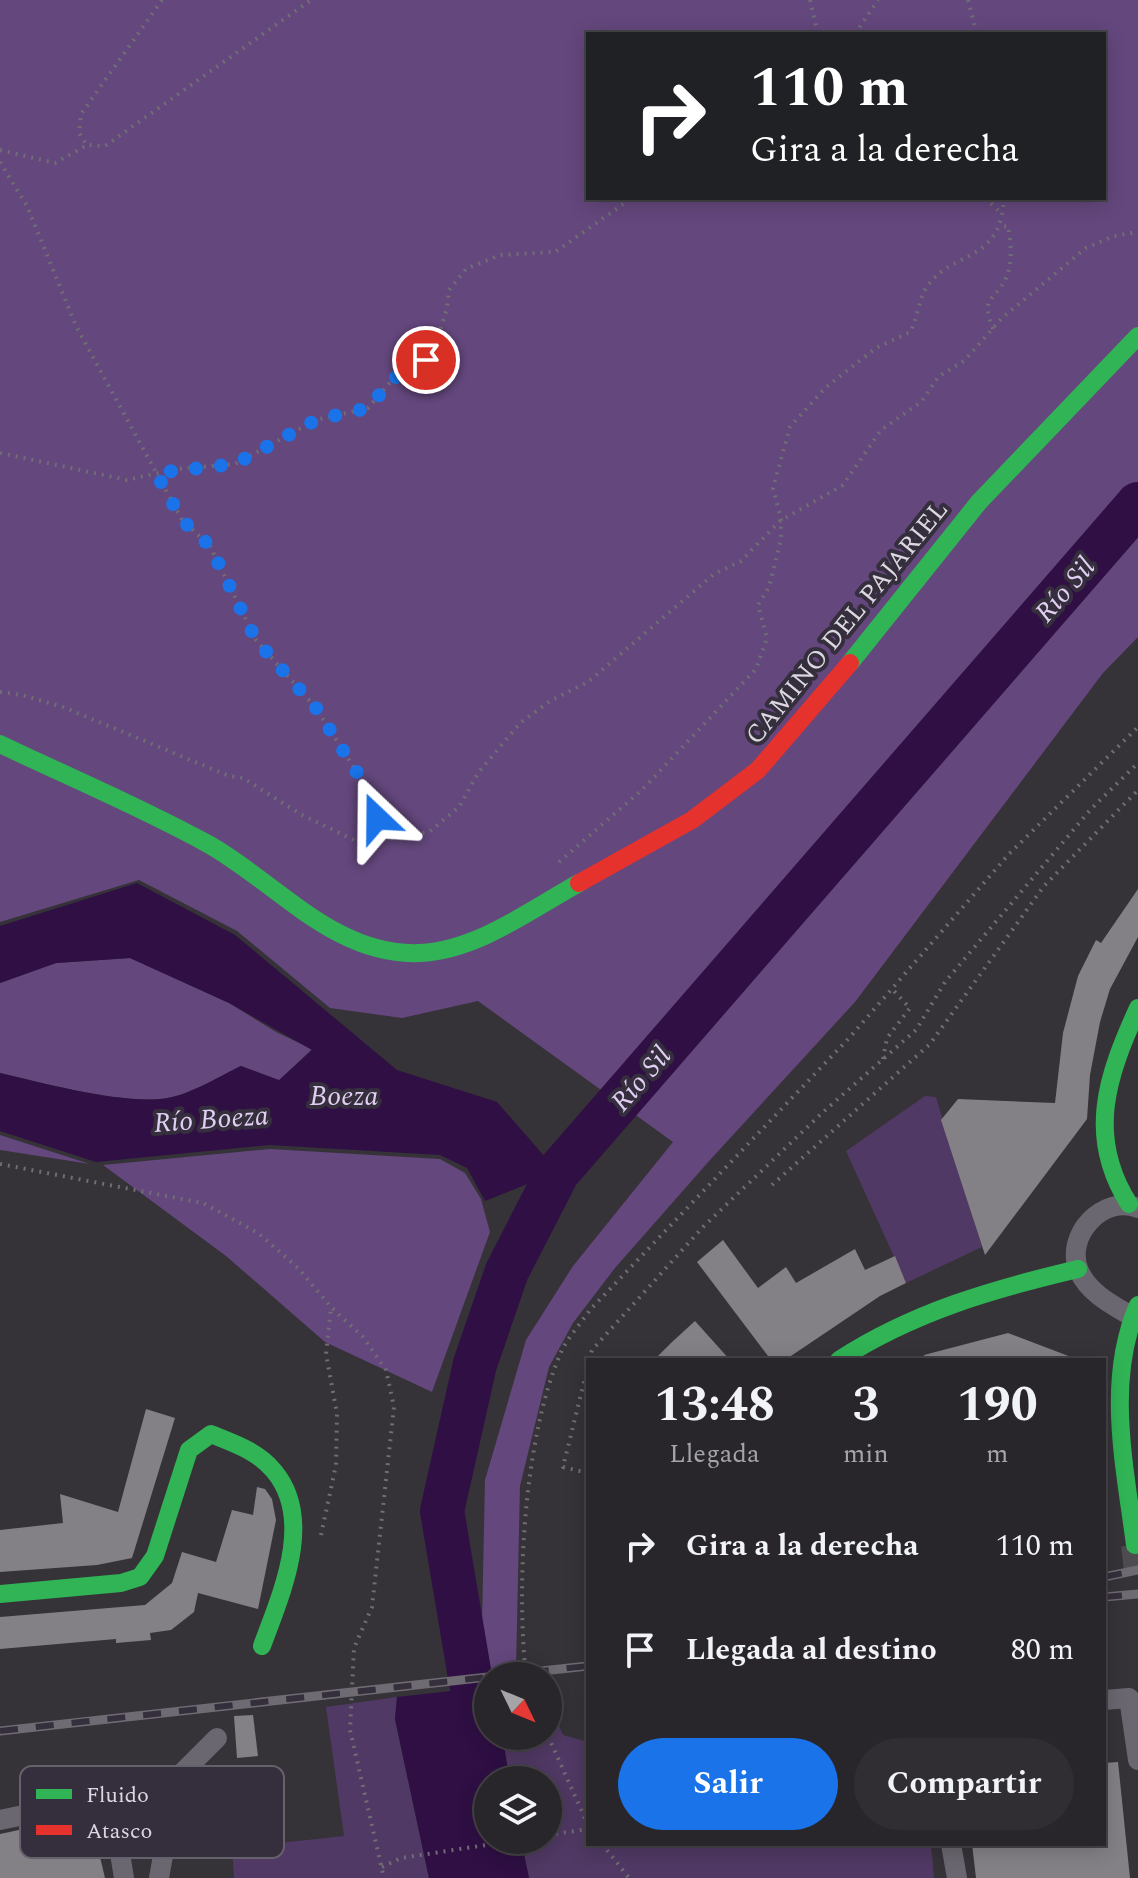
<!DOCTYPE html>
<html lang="es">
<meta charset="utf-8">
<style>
body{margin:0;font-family:Spectral,serif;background:#302e32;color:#f1f3f6;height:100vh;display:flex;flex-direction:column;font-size:30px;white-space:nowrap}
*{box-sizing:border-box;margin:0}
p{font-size:26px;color:#a5a5a8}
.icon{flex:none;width:44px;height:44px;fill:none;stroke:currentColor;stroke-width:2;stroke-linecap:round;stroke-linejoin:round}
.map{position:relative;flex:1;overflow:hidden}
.sheet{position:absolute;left:586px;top:1358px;width:520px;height:488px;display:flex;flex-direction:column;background:#28262a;border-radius:0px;box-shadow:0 4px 20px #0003,0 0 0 2px #444347}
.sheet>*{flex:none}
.banner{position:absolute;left:586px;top:32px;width:520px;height:168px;border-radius:0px;box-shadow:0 4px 20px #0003,0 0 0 2px #444347;background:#202124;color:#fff;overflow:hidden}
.needle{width:52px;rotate:133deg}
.tools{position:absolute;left:474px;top:1662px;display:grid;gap:16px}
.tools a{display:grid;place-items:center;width:88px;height:88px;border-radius:50%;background:#28262a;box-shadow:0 4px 20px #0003,0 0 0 2px #444347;font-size:40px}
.pin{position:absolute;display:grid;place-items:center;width:68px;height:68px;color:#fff;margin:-34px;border:4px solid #fff;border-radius:50%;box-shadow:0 2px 8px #0007}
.me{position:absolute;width:88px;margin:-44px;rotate:337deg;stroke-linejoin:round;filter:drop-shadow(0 0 6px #0008)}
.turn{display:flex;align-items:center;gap:28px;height:168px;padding:0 32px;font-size:36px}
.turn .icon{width:104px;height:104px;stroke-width:2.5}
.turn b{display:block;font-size:56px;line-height:68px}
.eta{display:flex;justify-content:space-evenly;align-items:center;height:136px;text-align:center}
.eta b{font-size:48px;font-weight:700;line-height:56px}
.primary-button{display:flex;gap:16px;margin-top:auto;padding:16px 32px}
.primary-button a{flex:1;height:92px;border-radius:48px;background:#1a73e8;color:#fff;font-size:32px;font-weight:700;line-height:92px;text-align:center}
.primary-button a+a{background:#302e32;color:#f1f3f6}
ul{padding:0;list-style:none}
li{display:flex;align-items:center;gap:24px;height:104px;padding:0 32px}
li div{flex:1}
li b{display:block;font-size:30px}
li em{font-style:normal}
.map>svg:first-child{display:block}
</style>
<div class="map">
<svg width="1138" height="1878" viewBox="0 0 1138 1878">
<rect width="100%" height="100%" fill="#353238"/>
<g fill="#503964">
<polygon points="925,1096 936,1097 982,1247 906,1283 846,1151"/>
<polygon points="397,1697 395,1720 429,1878 234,1878 232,1848 344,1836 326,1707"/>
<polygon points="548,1699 563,1735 588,1742 588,1844 931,1844 934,1878 529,1878 521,1840 548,1840 548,1780 509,1780 500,1736 548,1736"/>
</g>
<g fill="#64477d" fill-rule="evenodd">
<path d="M0 0H1138V637L1103 673 855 1002 710 1160 615 1268 573 1323 549 1367 520 1486 516 1668 481 1671 485 1480 526 1340 573 1266 673 1142 478 1001 402 1018 330 1008 237 931 139 880 0 922ZM588 34H1104V198H588Z"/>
<path d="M130 958 229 1003 276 1032 312 1049 279 1081 241 1066C216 1078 187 1097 160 1099 118 1103 43 1083 0 1073V983L56 963Z"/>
<polygon points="0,1135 90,1164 0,1150"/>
<polygon points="270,1149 440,1159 465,1173 481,1199 490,1232 432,1392 325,1342 226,1256 103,1165"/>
</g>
<g fill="#2f0f44">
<path d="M137 883 235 935 397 1070 497 1102 558 1172 485 1201 467 1168 440 1155 270 1145 96 1162 0 1131V1073C42 1083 118 1103 160 1099 187 1097 216 1078 241 1066L279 1080 312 1050 229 1003 130 958 56 963 0 983V926Z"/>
<polygon points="488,1687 488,1736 500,1736 509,1780 488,1780 488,1840 521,1840 529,1878 429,1878 395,1719 397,1697"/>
</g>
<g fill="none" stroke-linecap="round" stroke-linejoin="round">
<polyline stroke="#2f0f44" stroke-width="44" points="488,1783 442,1511 475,1364 507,1271 558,1172 1138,504"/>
</g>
<g fill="#838086">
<polygon points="1138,889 1138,937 1110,989 1100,1022 1090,1075 1087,1119 985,1255 941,1120 958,1099 1055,1103 1063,1033 1078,976 1096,940 1101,943"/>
<polygon points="723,1240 758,1288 786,1267 796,1283 855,1249 865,1270 895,1256 906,1283 880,1296 785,1360 771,1360 697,1262"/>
<polygon points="695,1321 730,1360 654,1360 671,1343"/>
<polygon points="1008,1333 1079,1360 925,1360 924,1355"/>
<polygon points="146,1409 175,1418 132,1558 97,1565 0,1572 0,1530 63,1523 60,1494 118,1512"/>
<polygon points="257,1487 265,1489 272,1499 276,1520 258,1609 198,1593 194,1612 171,1630 150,1633 151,1640 116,1643 116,1639 0,1649 0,1617 145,1605 172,1583 182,1552 216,1562 232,1510 253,1515"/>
<polygon points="253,1715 258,1756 237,1758 234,1716"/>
<polygon points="1118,1762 1130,1878 976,1878 972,1844 1104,1844 1104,1763"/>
<polygon points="90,1815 105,1878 0,1878 0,1834"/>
</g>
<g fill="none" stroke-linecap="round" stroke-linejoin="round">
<polyline stroke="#4e4b51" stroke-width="28" stroke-dasharray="28 14" stroke-linecap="butt" points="1135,1545 1138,1571"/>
<g stroke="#706d74" stroke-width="4" stroke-dasharray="2 6" stroke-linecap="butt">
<polyline points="162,0 81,114 79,133 87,145 105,146 311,0"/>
<polyline points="810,0 818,34"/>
<polyline points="968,0 977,34"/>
<polyline points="855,34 878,0"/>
<polyline points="0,150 55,163 87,145"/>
<polyline points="0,162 27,206 76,326 182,520 210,546 256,640 316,708 358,774 386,840"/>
<polyline points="985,198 1001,213"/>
<path d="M993 329C980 295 994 303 1006 278 1013 262 1011 243 1008 226L1000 227"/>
<polyline points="0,453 127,480 176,469 235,464 316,420 368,408 394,378 414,370 437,341 447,308 449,290 466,269 500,255 555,252 632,198"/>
<polyline points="0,692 22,695 63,707 229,776 243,778 302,815 356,841 367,843 429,832 459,807 478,773 520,723 550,701 588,682 714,574 741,561 780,521 843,485 881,430 921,402 939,376 964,361 1002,318 1086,248 1114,236 1138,232"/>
<path d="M559 862 643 789 756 669 767 638 758 605 769 587 781 539V519L773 488 790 427 825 388 876 348 910 332C918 318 918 299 928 285 954 250 1001 263 1004 198"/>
<polyline points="883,1059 887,1038 910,1008 891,988"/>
<polyline points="0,1164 203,1203 258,1233 298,1268 331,1307 363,1337 386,1370 394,1407 372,1607 354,1648 350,1730 384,1878"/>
<polyline points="772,1185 930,1044 1044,886 1138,790"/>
<polyline points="589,1360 592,1350 703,1227 822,1113 916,1030 945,982 1091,809 1138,763"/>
<polyline points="588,1366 563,1467 588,1473"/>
<polyline points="321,1535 336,1465 337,1414 326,1354 331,1307"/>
<path d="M526 1676C516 1585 524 1434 562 1350 569 1336 581 1323 590 1310L850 1037 1009 854 1138 727"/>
<polyline points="548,1736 588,1825"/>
<polyline points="548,1835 588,1829"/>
<polyline points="602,1844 629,1878"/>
<polyline points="382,1867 401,1858 519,1840"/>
</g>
<g stroke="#6b6770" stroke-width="20">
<path d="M1131 1316C1111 1304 1089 1293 1079 1271 1064 1236 1103 1194 1138 1208"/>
<polyline points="1104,1700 1129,1698 1138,1760"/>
<polyline points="0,1820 111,1797 124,1878"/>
<polyline points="951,1844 957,1878"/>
<polyline points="159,1878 177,1778 217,1738"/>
</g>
<g stroke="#30b455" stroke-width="18">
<polyline points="850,663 979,502 1138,336"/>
<path d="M0 744C69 777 141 807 208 844 276 882 335 957 420 953 478 950 530 910 579 883"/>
<path d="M1129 1204C1086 1136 1107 1076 1138 1008"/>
<path d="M839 1360C913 1312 993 1289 1078 1269"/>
<path d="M1135 1545C1125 1466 1105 1381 1138 1305"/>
<path d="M0 1594 121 1583 140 1577 155 1556 189 1450 211 1434C233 1443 258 1451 274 1471 315 1520 281 1594 262 1646"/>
</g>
<polyline stroke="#e5322d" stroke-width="18" points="579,883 692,820 758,770 850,663"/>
<g stroke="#6f6b73" stroke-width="9">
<g id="rail">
<polyline points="1104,1577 1138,1570"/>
<polyline points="1104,1597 1138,1594"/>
<polyline points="495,1676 588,1666"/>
<polyline points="0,1731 488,1677"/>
</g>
</g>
<use href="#rail" stroke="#352e3c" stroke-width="6" stroke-dasharray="18" stroke-linecap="butt"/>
</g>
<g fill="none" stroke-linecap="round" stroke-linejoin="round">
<polyline stroke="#1a73e8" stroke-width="14" stroke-dasharray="0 25.2" points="377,818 358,774 316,708 256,640 210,546 182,520 156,473 235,464 316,420 368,408 394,378 414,370 426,360"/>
</g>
<g text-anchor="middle" stroke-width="8" stroke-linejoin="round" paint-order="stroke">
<g font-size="26" fill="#dcd8e1" stroke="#352e3c">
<text transform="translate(846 622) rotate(-51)" y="9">CAMINO DEL PAJARIEL</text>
</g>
<g font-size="28" font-style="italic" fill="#e1cff3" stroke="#352e3c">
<text transform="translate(1064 589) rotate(-49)" y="10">Río Sil</text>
<text transform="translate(640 1078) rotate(-49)" y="10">Río Sil</text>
<text x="344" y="1105">Boeza</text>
<text transform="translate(211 1118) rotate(-4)" y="10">Río Boeza</text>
</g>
</g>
<rect x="20" y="1766" width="264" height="92" rx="12" fill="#352e3c" stroke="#67616e" stroke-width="2"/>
<rect x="36" y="1789" width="36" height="10" fill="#30b455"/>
<rect x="36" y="1825" width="36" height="10" fill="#e5322d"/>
<g font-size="22" fill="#dcd8e1">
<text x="86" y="1802">Fluido</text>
<text x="86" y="1838">Atasco</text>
</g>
</svg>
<div class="tools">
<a><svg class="needle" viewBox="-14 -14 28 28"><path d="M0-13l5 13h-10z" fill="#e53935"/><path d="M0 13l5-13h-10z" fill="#a5a5a8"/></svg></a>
<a><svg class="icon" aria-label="layers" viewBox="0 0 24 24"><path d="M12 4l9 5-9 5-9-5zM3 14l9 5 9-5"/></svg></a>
</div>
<div class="pin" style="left:426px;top:360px;background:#d93025"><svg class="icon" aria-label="arrive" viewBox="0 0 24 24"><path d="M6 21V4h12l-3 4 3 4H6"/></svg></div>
<svg class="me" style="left:377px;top:818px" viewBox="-20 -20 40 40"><path d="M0-17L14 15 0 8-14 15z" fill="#1a73e8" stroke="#fff" stroke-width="4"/></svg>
<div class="banner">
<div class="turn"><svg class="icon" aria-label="right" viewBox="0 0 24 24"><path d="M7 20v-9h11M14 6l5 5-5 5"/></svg><div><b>110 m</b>Gira a la derecha</div></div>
</div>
<section class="sheet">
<div class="eta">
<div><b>13:48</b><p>Llegada</p></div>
<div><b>3</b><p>min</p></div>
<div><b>190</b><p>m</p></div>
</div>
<ul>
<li><svg class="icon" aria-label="right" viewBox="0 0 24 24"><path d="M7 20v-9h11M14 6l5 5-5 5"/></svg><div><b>Gira a la derecha</b></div><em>110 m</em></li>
<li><svg class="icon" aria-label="arrive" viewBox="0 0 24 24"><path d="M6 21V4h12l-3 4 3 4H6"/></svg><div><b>Llegada al destino</b></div><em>80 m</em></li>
</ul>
<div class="primary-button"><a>Salir</a><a>Compartir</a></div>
</section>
</div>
